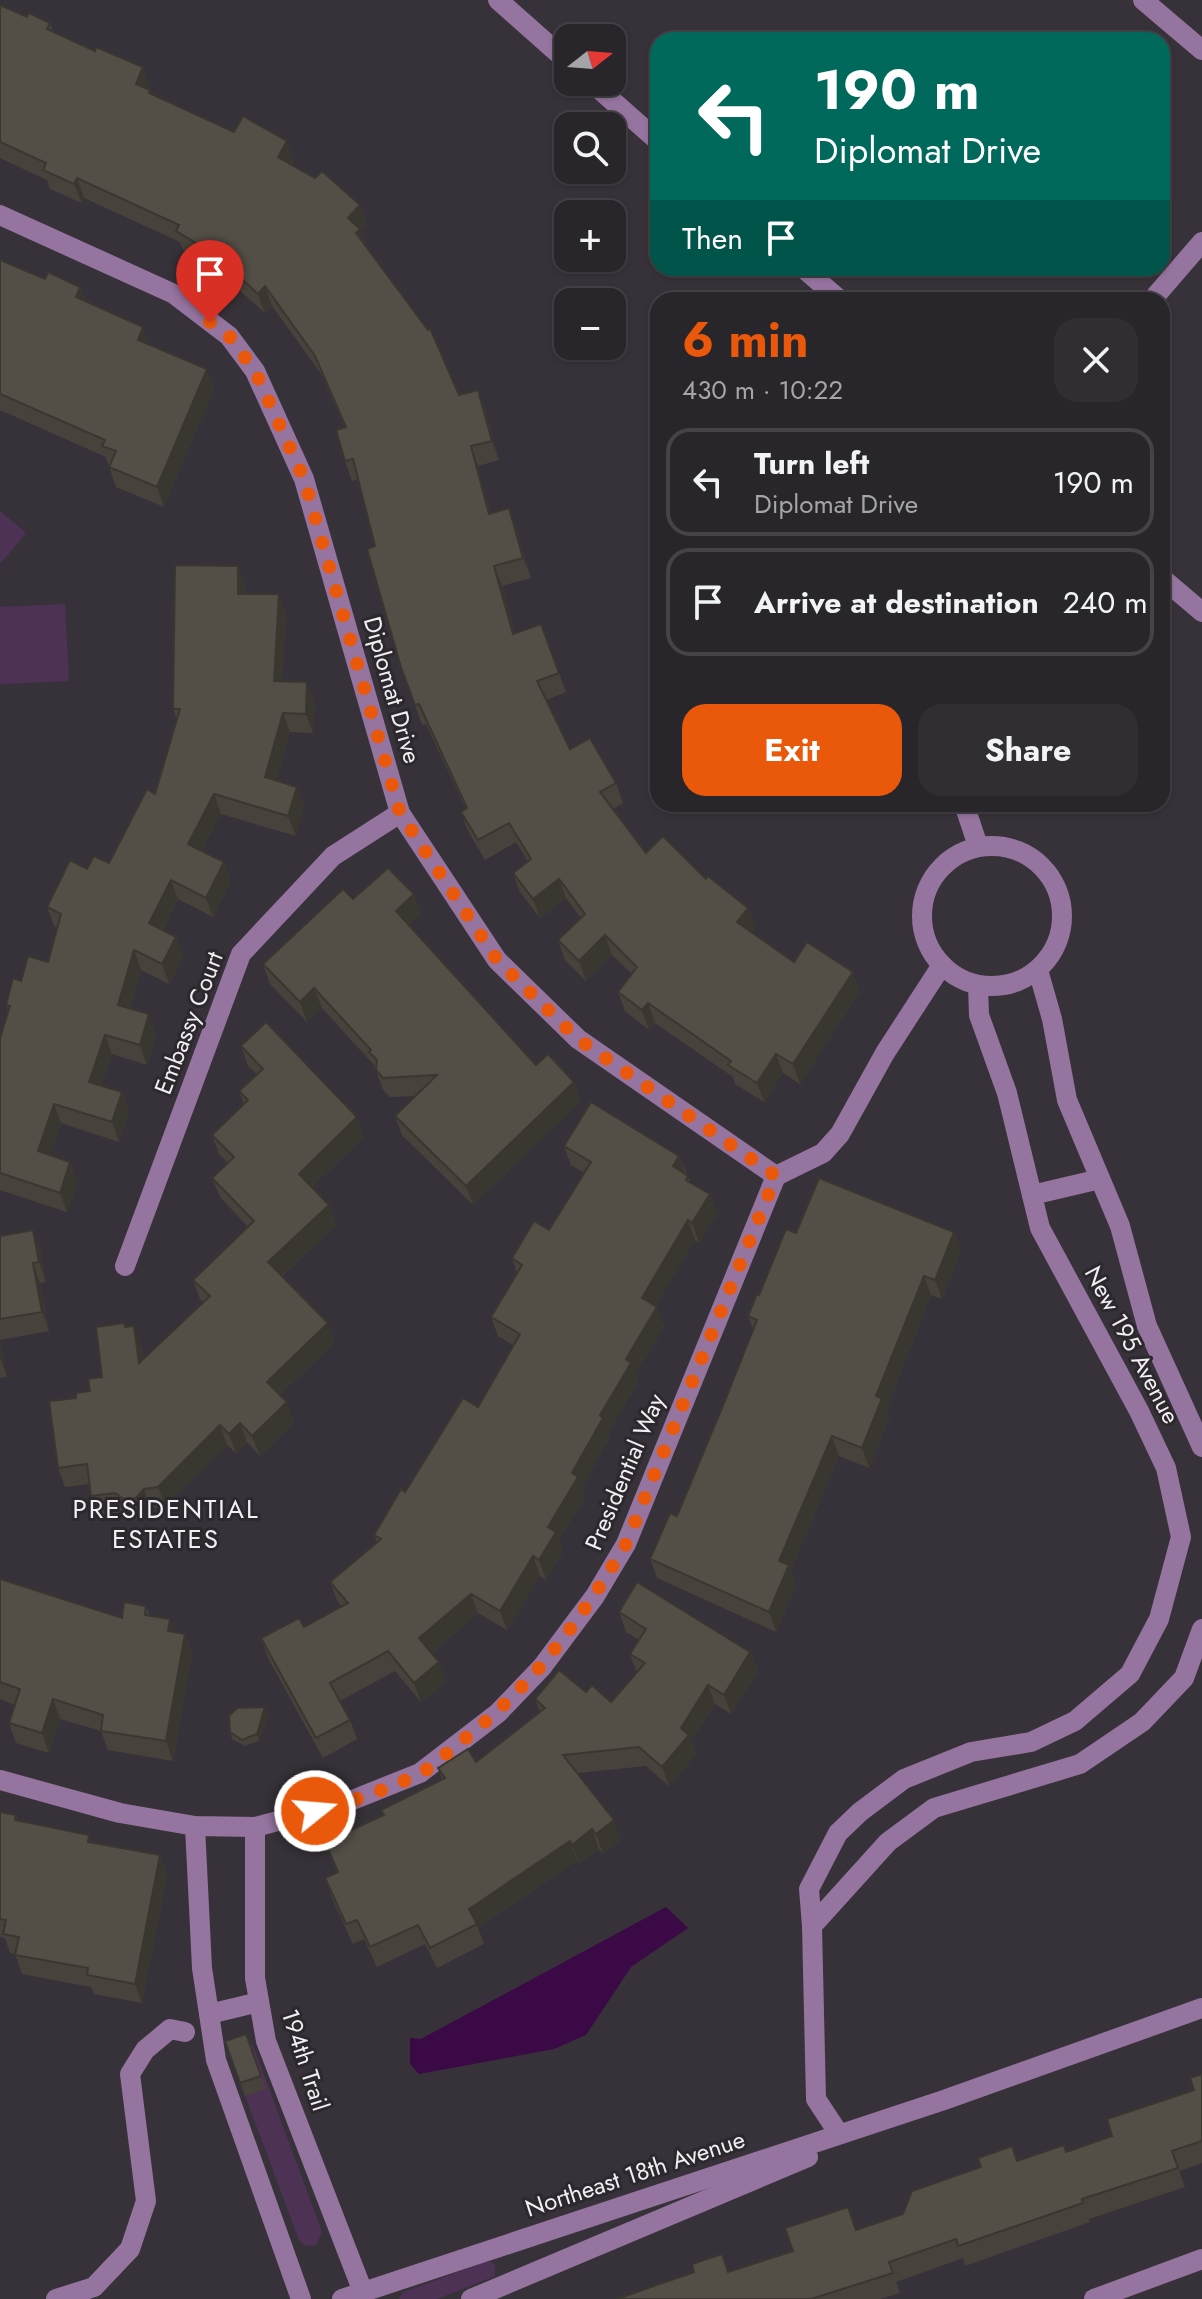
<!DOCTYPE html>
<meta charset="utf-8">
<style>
body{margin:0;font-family:Jost,sans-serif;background:#312e33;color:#f1f3f6;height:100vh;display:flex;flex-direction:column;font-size:30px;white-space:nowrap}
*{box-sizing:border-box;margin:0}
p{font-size:26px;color:#a5a5a9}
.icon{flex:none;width:44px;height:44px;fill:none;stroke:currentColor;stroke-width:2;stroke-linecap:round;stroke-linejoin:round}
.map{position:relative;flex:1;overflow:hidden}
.details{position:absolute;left:650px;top:292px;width:520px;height:520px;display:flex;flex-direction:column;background:#29262b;border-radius:24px;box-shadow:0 2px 6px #0004,0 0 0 2px #454347}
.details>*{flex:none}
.guide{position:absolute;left:650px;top:32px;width:520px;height:244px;border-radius:24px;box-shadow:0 2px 6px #0004,0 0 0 2px #454347;background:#00695c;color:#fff;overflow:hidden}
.needle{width:52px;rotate:73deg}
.tools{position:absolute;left:554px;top:24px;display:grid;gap:16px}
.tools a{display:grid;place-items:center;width:72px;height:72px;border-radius:16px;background:#29262b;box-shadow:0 2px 6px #0004,0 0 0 2px #454347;font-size:40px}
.pin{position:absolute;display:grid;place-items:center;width:68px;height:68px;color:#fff;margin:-82px -34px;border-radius:50% 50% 50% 0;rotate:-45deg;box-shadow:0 0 8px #0007}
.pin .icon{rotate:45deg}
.me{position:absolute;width:88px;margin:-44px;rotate:73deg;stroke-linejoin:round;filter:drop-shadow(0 0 6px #0008)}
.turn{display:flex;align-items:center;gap:28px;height:168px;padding:0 32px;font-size:36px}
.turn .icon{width:104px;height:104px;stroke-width:2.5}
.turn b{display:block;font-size:56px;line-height:68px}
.then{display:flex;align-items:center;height:76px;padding:0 32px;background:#0003;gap:16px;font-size:30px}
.round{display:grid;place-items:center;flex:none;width:84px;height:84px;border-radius:24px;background:#312e33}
.head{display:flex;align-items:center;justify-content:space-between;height:136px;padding:0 32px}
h1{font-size:48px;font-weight:700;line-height:60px;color:#ea580c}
.cta{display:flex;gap:16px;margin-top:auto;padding:16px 32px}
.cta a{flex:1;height:92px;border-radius:24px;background:#ea580c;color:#fff;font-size:32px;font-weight:700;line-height:92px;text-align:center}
.cta a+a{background:#312e33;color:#f1f3f6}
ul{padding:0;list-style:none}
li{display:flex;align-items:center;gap:24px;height:108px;margin:0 16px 12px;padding:0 16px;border:4px solid #454347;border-radius:24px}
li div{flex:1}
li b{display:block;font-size:30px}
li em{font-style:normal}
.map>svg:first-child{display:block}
</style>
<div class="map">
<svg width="1202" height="2299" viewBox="0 0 1202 2299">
<rect width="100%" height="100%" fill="#373239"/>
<g fill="#4e3256">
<polygon points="0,511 26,533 0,564"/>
<polygon points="65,604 69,681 0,684 0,607"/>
<polygon points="242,2036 248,2039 254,2048 322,2232 316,2245 305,2246 299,2240 228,2050 229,2042 233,2037"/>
<polygon points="485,2262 491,2262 495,2266 495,2276 437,2299 399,2299 404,2292"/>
</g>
<polygon fill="#3a0946" points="666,1907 688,1928 631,1967 586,2035 554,2049 419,2074 410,2064 410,2038 421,2039"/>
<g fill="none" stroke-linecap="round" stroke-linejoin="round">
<g stroke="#9674a0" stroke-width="20">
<polyline points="498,0 568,62"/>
<polyline points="1143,0 1202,50"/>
<polyline points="591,82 658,141"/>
<polyline points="0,215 174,294 229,336 255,371 304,479 400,813 497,960 578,1039 776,1176"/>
<polyline points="803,268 840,300"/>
<polyline points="1152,300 1202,242"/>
<polyline points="1162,578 1202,612"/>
<polyline points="964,804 978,846"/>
<circle cx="992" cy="916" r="70"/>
<polyline points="1038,970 1052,1019 1067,1100 1120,1226 1147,1326 1202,1447"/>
<polyline points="978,985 979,1015 1007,1093 1040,1228 1139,1411 1166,1468 1181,1537 1159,1619 1130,1674 1075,1721 1031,1742 971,1752 904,1779 860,1812 838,1833 809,1889 812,1926 888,1842 934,1808 1080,1764 1142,1722 1184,1678 1202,1629"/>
<polyline points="776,1176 823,1153 840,1134 885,1053 942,965"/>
<polyline points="1032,1195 1100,1179"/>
<polyline points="125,1266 241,954 333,856 400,813"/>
<polyline points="0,1780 120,1813 195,1826 255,1827 345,1803 420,1773 498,1713 542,1667 595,1596 626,1544 776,1176"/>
<polyline points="195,1826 202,1968 216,2060 301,2299"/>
<polyline points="255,1827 255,1978 266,2041 363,2292 361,2299"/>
<polyline points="812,1926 816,2099 839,2134"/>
<polyline points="209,2014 259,2002"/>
<polyline points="56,2299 94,2287 130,2249 146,2201 130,2074 145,2050 170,2029 185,2032"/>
<polyline points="342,2299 944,2100 1202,2008"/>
<polyline points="471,2299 808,2157"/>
<polyline points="1094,2299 1202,2259"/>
</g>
</g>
<g fill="#47433c">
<polygon points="0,5 27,17 50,23 53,32 150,87 149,90 152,95 294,161 292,165 360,205 367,224 361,232 366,245 459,395 478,390 485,409 499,460 478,466 490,513 516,528 531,578 502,586 515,634 541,624 566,692 546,700 570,749 616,783 623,803 613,809 646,853 706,879 756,927 752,932 794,962 860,991 800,1084 783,1073 764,1102 735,1084 733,1077 655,1023 649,1030 625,1011 618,992 632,974 612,955 586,981 565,960 558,940 581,918 566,898 540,918 520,892 513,873 528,861 516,842 485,860 468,831 461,812 466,809 426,724 422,725 401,667 375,546 358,479 352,481 345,461 345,428 322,375 272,306 265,313 240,291 237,282 183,250 180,242 84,198 82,203 50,189 47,180 0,158"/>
<polygon points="0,260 45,279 80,287 86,302 214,388 164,507 116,487 106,457 0,410"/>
<polygon points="238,566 245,585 245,594 286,613 282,681 315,701 313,733 290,732 276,781 297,787 304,807 296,836 221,814 202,850 224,862 231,881 213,917 178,899 163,930 176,937 183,956 169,984 141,970 130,1009 156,1034 147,1065 112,1054 101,1086 122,1092 129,1112 119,1142 61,1123 50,1155 78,1181 67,1212 0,1190 0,1038 8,1012 6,1005 21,981 48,962 57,928 54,926 47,907 87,869 109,863 155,794 177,720 173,709"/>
<polygon points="414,894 421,914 408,925 536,1065 574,1082 581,1101 473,1205 402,1135 395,1116 415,1096 390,1097 383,1090 374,1065 322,1008 307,1022 270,984 263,964 353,899"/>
<polygon points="241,1046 364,1137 312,1187 329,1205 336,1225 282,1276 335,1342 280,1395 294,1422 260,1456 247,1442 236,1453 227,1445 165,1506 151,1508 143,1518 132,1520 122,1512 98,1516 91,1496 89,1484 65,1487 58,1468 76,1398 90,1391 102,1377 126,1327 141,1345 143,1360 203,1302 200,1299 193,1280 248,1227 220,1197 212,1178 228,1163 219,1154 212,1135 244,1104 239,1091 257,1074 248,1066"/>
<polygon points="564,1146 679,1156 691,1183 710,1194 717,1214 699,1243 695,1240 655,1306 657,1307 664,1327 635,1374 638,1382 608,1432 610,1437 582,1487 585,1497 559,1540 563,1551 546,1580 540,1576 507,1630 478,1613 432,1653 446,1682 421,1702 395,1671 340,1701 350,1720 357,1739 323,1758 268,1658 261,1638 304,1627 342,1607 338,1602 330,1582 377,1543 374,1535 405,1492 478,1407 513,1345 498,1336 491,1317 517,1274 512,1258 549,1230 584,1173 571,1165"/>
<polygon points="954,1232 961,1251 942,1299 931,1295 886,1410 889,1418 869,1468 839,1456 791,1570 796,1585 776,1632 657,1578 650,1559 677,1516 724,1403 753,1329 748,1316 759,1295 796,1233"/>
<polygon points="0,1236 40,1249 46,1282 40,1283 49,1331 0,1340 7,1377 0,1378"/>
<polygon points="0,1579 122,1618 146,1606 150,1616 170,1619 174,1632 185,1634 192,1654 173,1761 108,1750 101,1731 60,1719 49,1753 16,1743 9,1723 15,1705 0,1699"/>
<polygon points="619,1612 750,1652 758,1671 731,1714 715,1704 691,1741 696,1754 669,1786 646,1766 577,1773 621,1840 603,1854 599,1849 579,1864 577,1861 478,1928 484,1944 437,1968 425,1944 377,1967 364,1939 353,1944 332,1898 325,1878 337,1873 325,1842 383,1815 381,1810 442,1779 438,1768 476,1762 540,1712 535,1699 586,1692 611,1702 637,1673 630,1654 639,1640 626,1632"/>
<polygon points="268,1714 259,1741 245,1746 232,1739 230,1732"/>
<polygon points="0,1812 16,1815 18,1821 92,1842 160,1855 167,1875 142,2003 94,1994 91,1987 22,1974 15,1954 10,1953 5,1938 0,1937"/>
<polygon points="225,2041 261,2076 266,2089 245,2096"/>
<polygon points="1202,2074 1202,2163 1179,2171 1185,2187 1089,2219 1090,2222 965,2266 963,2258 896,2282 900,2293 880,2299 617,2299 728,2272 903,2214 1017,2161 1066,2152 1112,2136 1194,2090"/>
</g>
<g fill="#3a3731">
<polygon points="143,67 150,87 143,103 136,84"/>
<polygon points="287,141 294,161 285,176 278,157"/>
<polygon points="77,178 84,198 82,203 74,184"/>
<polygon points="360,205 367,224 361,232 367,249 348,218"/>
<polygon points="265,286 272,306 265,313 258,294"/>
<polygon points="80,287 87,306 76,297"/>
<polygon points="143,327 150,347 138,340"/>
<polygon points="207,369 214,388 164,507 157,487"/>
<polygon points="478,390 485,409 499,460 492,441"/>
<polygon points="471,446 478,466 496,533 489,514"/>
<polygon points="509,508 516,528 531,578 523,558"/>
<polygon points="238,566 245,585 245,613 238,594"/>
<polygon points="494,566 502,586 520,654 513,634"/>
<polygon points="279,594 286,613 281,700 274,681"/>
<polygon points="307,682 315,701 313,733 306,714"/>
<polygon points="283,713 290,732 272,797 265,777"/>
<polygon points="297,787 304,807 296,836 288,816"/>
<polygon points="214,794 221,814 195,863 188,844"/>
<polygon points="224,862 231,881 213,917 206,898"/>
<polygon points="559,879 566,898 540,918 533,899"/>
<polygon points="171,880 178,899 156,943 149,923"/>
<polygon points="414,894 421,914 403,931 396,911"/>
<polygon points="748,908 756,927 744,942 737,922"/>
<polygon points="605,935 612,955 586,981 579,961"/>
<polygon points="176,937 183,956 169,984 162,964"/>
<polygon points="134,950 141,970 125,1025 118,1005"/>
<polygon points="853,972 860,991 800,1084 793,1064"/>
<polygon points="314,988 322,1008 307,1022 300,1002"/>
<polygon points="648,1003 655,1023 649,1030 642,1010"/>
<polygon points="149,1014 156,1034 147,1065 140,1045"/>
<polygon points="105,1035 112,1054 96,1101 89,1082"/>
<polygon points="776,1054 783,1073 764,1102 757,1083"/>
<polygon points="574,1082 581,1101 473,1205 466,1186"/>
<polygon points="122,1092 129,1112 119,1142 112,1122"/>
<polygon points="54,1104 61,1123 45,1170 38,1151"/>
<polygon points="357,1117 364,1137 306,1193 299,1174"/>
<polygon points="679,1156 686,1175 673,1166"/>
<polygon points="70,1162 78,1181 67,1212 60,1193"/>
<polygon points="710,1194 717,1214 699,1243 692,1223"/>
<polygon points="329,1205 336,1225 275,1282 268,1262"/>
<polygon points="688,1220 695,1240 649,1317 642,1298"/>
<polygon points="33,1230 40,1249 46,1282 39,1262"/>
<polygon points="954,1232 961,1251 942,1299 935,1280"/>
<polygon points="33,1263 40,1283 49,1331 42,1312"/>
<polygon points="924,1276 931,1295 886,1410 889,1418 869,1468 862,1448 876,1396"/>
<polygon points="657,1307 664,1327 635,1374 638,1382 608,1432 610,1437 582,1487 585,1497 559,1540 563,1551 546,1580 539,1560 548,1527 572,1473 626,1359"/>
<polygon points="328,1323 335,1342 274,1401 267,1382"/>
<polygon points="134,1326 141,1345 146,1383 139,1363"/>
<polygon points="0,1340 7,1377 0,1358"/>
<polygon points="287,1402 294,1422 260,1456 252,1436"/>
<polygon points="240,1423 247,1442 236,1453 229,1434"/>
<polygon points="220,1425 227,1445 165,1506 158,1487"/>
<polygon points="832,1436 839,1456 791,1570 796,1585 776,1632 769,1612 779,1561"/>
<polygon points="144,1489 151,1508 143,1518 136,1498"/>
<polygon points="533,1556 540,1576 507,1630 500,1611"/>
<polygon points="471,1594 478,1613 426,1658 419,1638"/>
<polygon points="170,1619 177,1639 168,1631"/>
<polygon points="185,1634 192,1654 173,1761 166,1741"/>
<polygon points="750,1652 758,1671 731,1714 724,1695"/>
<polygon points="439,1662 446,1682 421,1702 414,1683"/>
<polygon points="708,1685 715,1704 691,1741 696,1754 669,1786 662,1767 681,1728"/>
<polygon points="53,1699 60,1719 49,1753 42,1733"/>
<polygon points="265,1707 268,1714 259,1741 257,1734"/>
<polygon points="614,1820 621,1840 603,1854 596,1834"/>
<polygon points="592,1829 599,1849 579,1864 572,1845"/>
<polygon points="570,1841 577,1861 478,1928 469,1909"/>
<polygon points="160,1855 167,1875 142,2003 135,1984"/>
</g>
<g fill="#534e46" stroke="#3a3731" stroke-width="2">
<polygon points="0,5 27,17 29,13 50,23 47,29 95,51 96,47 143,67 136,84 150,90 149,93 234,132 243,116 287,141 278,157 315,178 322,171 360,205 348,218 360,229 356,233 428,330 430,328 459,395 478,390 492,441 471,446 489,514 509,508 523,558 494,566 513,634 541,624 559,673 537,681 570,749 590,738 616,783 600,792 646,853 663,836 706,879 708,876 748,908 737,922 794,962 807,942 853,972 793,1064 776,1054 757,1083 728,1065 731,1061 648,1003 642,1010 618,992 637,967 605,935 579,961 558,940 585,914 559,879 533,899 513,873 531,859 509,823 478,840 461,812 467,808 419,704 415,705 401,667 367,549 375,546 353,459 345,461 336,430 346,427 315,356 265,286 258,294 233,271 237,267 176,231 179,225 77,178 74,184 43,170 46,163 0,142"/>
<polygon points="0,260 45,279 48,272 80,287 76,297 143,327 138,340 207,369 157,487 109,467 116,451 102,446 105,440 0,394"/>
<polygon points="175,565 238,566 238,594 279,594 274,681 307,682 306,714 283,713 265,777 297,787 288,816 214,794 188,844 224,862 206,898 171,880 149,923 176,937 162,964 134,950 118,1005 149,1014 140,1045 105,1035 89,1082 122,1092 112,1122 54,1104 38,1151 70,1162 60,1193 0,1173 0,1038 10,1006 6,1005 13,978 21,981 28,956 48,962 61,914 47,907 70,860 87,869 94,856 109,863 147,789 155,794 180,709 173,709"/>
<polygon points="388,868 414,894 396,911 536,1065 548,1054 574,1082 466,1186 395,1116 437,1075 383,1078 376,1070 377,1060 369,1052 371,1050 314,988 300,1002 263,964 343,889 353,899"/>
<polygon points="266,1022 357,1117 299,1174 329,1205 268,1262 328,1323 267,1382 287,1402 252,1436 240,1423 229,1434 220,1425 158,1487 144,1489 136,1498 125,1500 115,1493 91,1496 87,1464 58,1468 49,1401 76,1398 76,1393 90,1391 88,1379 102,1377 96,1327 124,1323 125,1327 134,1326 139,1363 210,1296 193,1280 254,1221 212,1178 234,1157 212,1135 248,1100 239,1091 263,1069 241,1046"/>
<polygon points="591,1102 679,1156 673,1166 688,1176 686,1180 710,1194 692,1223 688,1220 642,1298 657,1307 626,1359 631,1363 600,1415 603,1418 572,1473 578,1477 548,1527 556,1532 539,1560 533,1556 500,1611 471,1594 419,1638 439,1662 414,1683 388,1651 330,1683 350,1720 316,1738 261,1638 299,1618 304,1627 348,1603 330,1582 381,1539 374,1535 401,1489 405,1492 463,1398 478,1407 520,1334 491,1317 522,1265 512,1258 534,1221 549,1230 591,1162 564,1146"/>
<polygon points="819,1178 954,1232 935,1280 924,1276 876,1396 882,1398 862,1448 832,1436 779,1561 789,1565 769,1612 650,1559 670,1513 677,1516 724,1403 757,1320 748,1316 757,1294 759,1295 786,1229 796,1233"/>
<polygon points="33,1230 39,1262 33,1263 42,1312 0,1319 0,1236"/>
<polygon points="0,1579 122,1618 124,1602 146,1606 145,1615 170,1619 168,1631 185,1634 166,1741 101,1731 103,1715 53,1699 42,1733 9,1723 20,1689 0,1682"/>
<polygon points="637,1582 750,1652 724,1695 708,1685 681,1728 689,1735 662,1767 639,1747 563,1755 614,1820 596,1834 592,1829 572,1845 570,1841 469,1909 477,1924 430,1948 418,1925 370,1947 357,1920 346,1924 325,1878 338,1872 325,1842 384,1815 381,1810 445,1778 438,1768 468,1749 476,1762 545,1708 535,1699 559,1670 586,1692 592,1685 611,1702 645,1663 630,1654 646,1629 619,1612"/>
<polygon points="265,1707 257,1734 242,1740 230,1732 229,1716 237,1708"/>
<polygon points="0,1812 16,1815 15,1820 89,1835 88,1842 160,1855 135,1984 87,1975 88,1968 15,1955 19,1937 3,1934 6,1920 0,1919"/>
<polygon points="246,2034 261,2076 240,2083 225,2041"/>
<polygon points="1202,2074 1202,2141 1172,2151 1178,2168 1082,2199 1083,2203 958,2246 956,2239 889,2262 893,2273 811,2299 617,2299 694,2272 692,2264 722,2254 728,2272 793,2251 785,2228 848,2207 856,2230 903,2214 912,2191 981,2167 978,2158 1012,2146 1017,2161 1064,2145 1066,2152 1112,2136 1107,2119 1194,2090 1190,2078"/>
</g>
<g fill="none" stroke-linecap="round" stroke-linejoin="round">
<path stroke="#ea580c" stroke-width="14" stroke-dasharray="0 25.2" d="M210 322 229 336 255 371 304 479 400 813 497 960 578 1039 776 1176 626 1544C578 1624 532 1687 458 1744 445 1754 433 1767 419 1774 387 1790 349 1802 315 1811"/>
</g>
<g text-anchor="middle" stroke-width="6" stroke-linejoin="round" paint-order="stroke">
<g font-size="24" fill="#f2eef3" stroke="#2d282e">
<text transform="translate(392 690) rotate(74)" y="8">Diplomat Drive</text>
<text transform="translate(189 1023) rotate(-69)" y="8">Embassy Court</text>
<text transform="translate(1132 1345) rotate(62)" y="8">New 195 Avenue</text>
<text transform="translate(625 1472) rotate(-67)" y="8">Presidential Way</text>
<text transform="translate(305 2060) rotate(72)" y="8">194th Trail</text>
<text transform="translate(635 2174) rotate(-18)" y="8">Northeast 18th Avenue</text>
</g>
<g font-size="26" letter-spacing="2" fill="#f2eef3" stroke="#2d282e">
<text x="166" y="1518">PRESIDENTIAL<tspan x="166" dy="30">ESTATES</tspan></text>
</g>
</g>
</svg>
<div class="tools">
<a><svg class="needle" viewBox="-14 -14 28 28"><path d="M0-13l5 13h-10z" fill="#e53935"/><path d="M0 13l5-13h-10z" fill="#a5a5a9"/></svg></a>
<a><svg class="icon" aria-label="search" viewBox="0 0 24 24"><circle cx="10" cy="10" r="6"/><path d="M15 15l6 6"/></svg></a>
<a>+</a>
<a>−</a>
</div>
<div class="pin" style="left:210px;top:322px;background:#d93025"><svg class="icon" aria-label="arrive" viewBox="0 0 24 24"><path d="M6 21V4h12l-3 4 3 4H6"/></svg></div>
<svg class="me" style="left:315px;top:1811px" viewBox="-20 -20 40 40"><circle r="17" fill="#ea580c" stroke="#fff" stroke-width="3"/><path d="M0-11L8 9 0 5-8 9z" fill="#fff"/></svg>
<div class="guide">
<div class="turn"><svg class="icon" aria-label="left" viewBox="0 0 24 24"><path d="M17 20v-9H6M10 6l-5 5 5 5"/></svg><div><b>190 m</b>Diplomat Drive</div></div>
<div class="then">Then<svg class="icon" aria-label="arrive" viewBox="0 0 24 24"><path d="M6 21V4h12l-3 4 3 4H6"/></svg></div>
</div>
<section class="details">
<div class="head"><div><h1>6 min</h1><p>430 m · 10:22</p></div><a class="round"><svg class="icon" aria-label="close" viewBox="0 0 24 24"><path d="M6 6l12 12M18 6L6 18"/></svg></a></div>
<ul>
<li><svg class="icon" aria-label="left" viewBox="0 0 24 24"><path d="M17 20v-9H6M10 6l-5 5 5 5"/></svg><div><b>Turn left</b><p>Diplomat Drive</p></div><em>190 m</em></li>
<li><svg class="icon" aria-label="arrive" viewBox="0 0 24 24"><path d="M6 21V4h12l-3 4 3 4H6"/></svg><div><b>Arrive at destination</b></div><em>240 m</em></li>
</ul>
<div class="cta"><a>Exit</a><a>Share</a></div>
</section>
</div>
